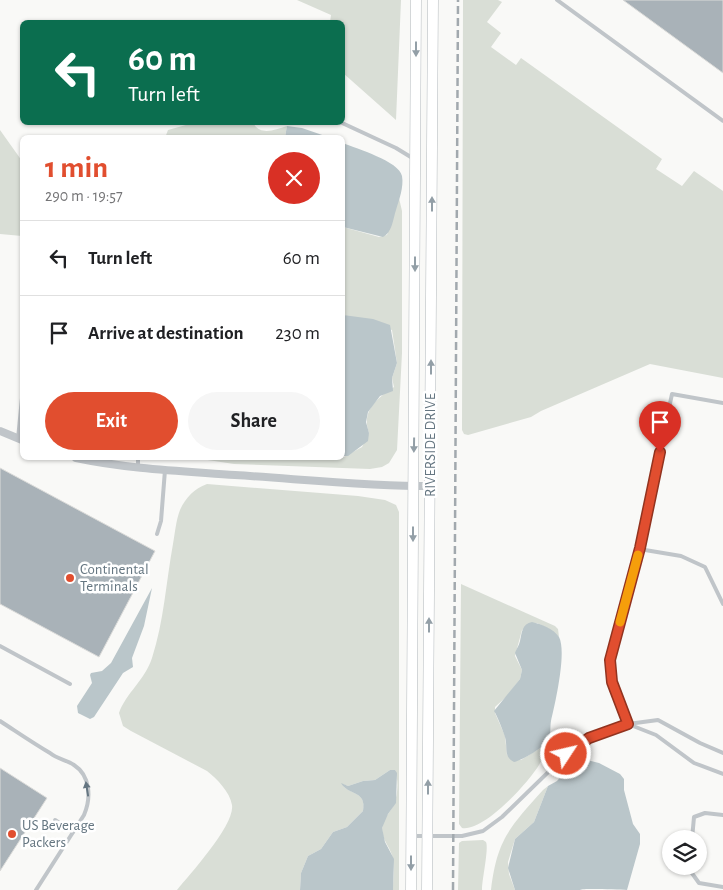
<!DOCTYPE html>
<meta charset="utf-8">
<style>
body{margin:0;font-family:"Alegreya Sans",sans-serif;background:#f6f6f6;color:#202124;height:100vh;display:flex;flex-direction:column;font-size:19px;white-space:nowrap}
*{box-sizing:border-box;margin:0}
p{font-size:16px;color:#757577}
.icon{flex:none;width:28px;height:28px;fill:none;stroke:currentColor;stroke-width:2;stroke-linecap:round;stroke-linejoin:round}
.map{position:relative;flex:1;overflow:hidden}
.side{position:absolute;left:20px;top:135px;width:325px;height:325px;display:flex;flex-direction:column;background:#fff;border-radius:8px;box-shadow:0 1px 4px #0004}
.side>*{flex:none}
.hud{position:absolute;left:20px;top:20px;width:325px;height:105px;border-radius:8px;box-shadow:0 1px 4px #0004;background:#0b6e4f;color:#fff;overflow:hidden}
.fabs{position:absolute;left:662px;top:830px;display:grid;gap:10px}
.fabs a{display:grid;place-items:center;width:45px;height:45px;border-radius:50%;background:#fff;box-shadow:0 1px 4px #0004;font-size:25px}
.pin{position:absolute;display:grid;place-items:center;width:42px;height:42px;color:#fff;margin:-51px -21px;border-radius:50% 50% 50% 0;rotate:-45deg;box-shadow:0 0 5px #0007}
.pin .icon{rotate:45deg}
.me{position:absolute;width:55px;margin:-28px;rotate:55deg;stroke-linejoin:round;filter:drop-shadow(0 0 4px #0008)}
.turn{display:flex;align-items:center;gap:18px;height:105px;padding:0 25px;font-size:22px}
.turn .icon{width:65px;height:65px;stroke-width:2.5}
.turn b{display:block;font-size:35px;line-height:42px}
.round{display:grid;place-items:center;flex:none;width:52px;height:52px;border-radius:26px;background:#f6f6f6}
.summary{display:flex;align-items:center;justify-content:space-between;height:85px;padding:0 25px}
h1{font-size:30px;font-weight:600;line-height:38px;color:#e14e2f}
.primary-button{display:flex;gap:10px;margin-top:auto;padding:10px 25px}
.primary-button a{flex:1;height:58px;border-radius:30px;background:#e14e2f;color:#fff;font-size:20px;font-weight:600;line-height:58px;text-align:center}
.primary-button a+a{background:#f6f6f6;color:#202124}
ul{padding:0;list-style:none}
li{display:flex;align-items:center;gap:15px;height:75px;padding:0 25px;border-top:1px solid #e0e0e0}
li div{flex:1}
li b{display:block;font-size:19px}
li em{font-style:normal}
.map>svg:first-child{display:block}
</style>
<div class="map">
<svg width="723" height="890" viewBox="0 0 723 890">
<rect width="100%" height="100%" fill="#f9f9f7"/>
<g fill="#d9ded6">
<polygon points="297,0 401,0 396,120 343,73 342,22 330,22 331,15"/>
<polygon points="463,0 498,0 502,2 487,22 501,33 491,47 516,65 521,58 662,159 656,169 682,186 694,171 723,191 723,378 650,364 541,411 531,417 468,435 464,434 462,430"/>
<path d="M193 123H253C261 136 274 130 287 126L285 137 165 138 168 130Z"/>
<polygon points="0,130 22,161 20,182 22,183 22,236 0,234"/>
<path d="M399 198 402 211V353L397 450 389 463 382 467 370 469 234 464 201 459 199 458H342L362 447 369 433C361 411 377 398 394 387L392 378 397 363 392 330 343 315V227L379 237 387 235Z"/>
<path d="M207 484 358 496 385 500 396 505 399 512V890H393C393 878 395 867 392 855 389 846 382 839 382 829 382 820 388 815 392 808 398 799 399 780 395 770H390L375 780 363 781 348 786 342 784C349 796 367 790 363 811L347 827 333 832 321 849 308 856 301 873 300 890H177C190 874 235 825 232 805 230 792 217 779 207 771L131 731 123 726 119 713C126 693 145 680 152 658 164 621 166 582 173 544 175 533 176 520 180 510 186 497 194 489 207 484Z"/>
<path d="M461 584 555 626 558 629 559 637 549 629 537 623 522 630 515 656 522 670 520 679 507 696 495 707V713L505 736 507 755 521 760 545 745 549 739C547 748 544 756 539 765 528 783 484 832 462 828L459 824Z"/>
<path d="M548 786 534 822 515 839 508 862 509 874 515 890H491C497 839 510 827 543 790Z"/>
<path d="M483 840 486 842C489 849 482 879 482 890H458L459 843 462 841Z"/>
</g>
<g fill="#bac6ca">
<polygon points="287,126 302,128 328,137 285,137"/>
<path d="M343 143C357 149 399 161 402 176 404 187 399 200 396 210 393 219 392 233 383 237L343 227Z"/>
<polygon points="343,315 373,319 390,325 397,363 392,378 393,391 380,396 368,412 366,422 369,433 368,441 348,456 342,456"/>
<polygon points="152,588 144,626 132,658 133,667 123,673 94,717 90,719 78,713 77,706 92,683 90,675 91,673 102,671 111,663"/>
<path d="M532 622C541 624 554 629 559 637 567 652 555 704 551 721 550 726 551 734 549 740 546 746 521 761 514 762 503 757 508 746 505 737 503 731 497 715 494 711L520 679 522 670 515 653C516 649 519 646 520 641 522 632 522 624 532 622Z"/>
<path d="M587 760 599 763 620 774 624 779V790L633 824 640 834V844L627 890C619 890 584 888 580 890H515L508 868 515 839 534 822 548 786 557 781 573 763Z"/>
<path d="M390 770H395L397 773 396 803 388 814 382 828 385 842 394 859 393 890H300L301 873 308 856 321 849 333 832 347 827 363 811C367 790 348 796 341 783L348 786 363 781 375 780Z"/>
</g>
<g fill="#a9b2b8" stroke="#dbdbd9">
<polygon points="623,0 723,0 723,73"/>
<polygon points="0,468 155,551 99,657 0,604"/>
<polygon points="0,768 47,798 0,871"/>
</g>
<g fill="none" stroke-linecap="round" stroke-linejoin="round">
<g stroke="#b3b9bd" stroke-width="11">
<g id="secondary">
<polyline points="411,890 416,0"/>
<polyline points="427,890 433,0"/>
</g>
</g>
<g stroke="#c0c5c9" stroke-width="4">
<polyline points="557,0 723,121"/>
<polyline points="340,122 396,148 414,159"/>
<polyline points="723,403 672,394 639,549 610,660 612,682 628,724 656,735 694,763 723,774"/>
<polyline points="18,439 22,398"/>
<polyline points="138,467 138,458"/>
<polyline points="157,534 161,521 165,470"/>
<polyline points="639,549 681,556 705,567 723,604"/>
<polyline points="0,646 70,684"/>
<path d="M0 721C17 732 33 743 50 753 57 759 67 760 74 765 91 776 91 799 84 815L36 890"/>
<polyline points="55,820 73,832"/>
<polyline points="412,836 462,836 483,831 502,817 572,749 589,738 628,724 658,720 700,743 723,753"/>
<polyline points="692,839 694,817 705,813 723,815"/>
<polyline points="690,866 689,869 699,883 723,887"/>
</g>
<g stroke="#c0c5c9" stroke-width="8">
<polyline points="0,431 22,440"/>
<path d="M76 458C128 469 182 471 235 475 300 479 365 486 430 486"/>
</g>
<use href="#secondary" stroke="#fff" stroke-width="10"/>
<polyline stroke="#a2a9ae" stroke-width="2.5" stroke-dasharray="8 4" stroke-linecap="butt" points="453,890 458,0"/>
</g>
<defs><path id="oneway-solid" d="M-6-.8H1V-3.2L6.5 0L1 3.2V.8H-6Z" transform="scale(1.25)"/></defs>
<g fill="#939fa7">
<use href="#oneway-solid" transform="translate(416 49) rotate(90)"/>
<use href="#oneway-solid" transform="translate(432 204) rotate(-90)"/>
<use href="#oneway-solid" transform="translate(415 264) rotate(90)"/>
<use href="#oneway-solid" transform="translate(431 367) rotate(-90)"/>
<use href="#oneway-solid" transform="translate(414 445) rotate(91)"/>
<use href="#oneway-solid" transform="translate(413 534) rotate(90)"/>
<use href="#oneway-solid" transform="translate(429 625) rotate(-90)"/>
<use href="#oneway-solid" transform="translate(428 787) rotate(-90)"/>
<use href="#oneway-solid" transform="translate(411 863) rotate(90)"/>
</g>
<use fill="#657681" href="#oneway-solid" transform="translate(87 789) rotate(-99)"/>
<g fill="none" stroke-linecap="round" stroke-linejoin="round">
<g stroke="#92331f" stroke-width="12">
<polyline id="route" points="566,754 589,738 628,724 612,682 610,660 640,548 660,452"/>
</g>
<use href="#route" stroke="#e14e2f" stroke-width="9"/>
<polyline stroke="#f59e0b" stroke-width="9" points="620,622 638,555"/>
</g>
<g fill="#e14e2f" stroke="#fff" stroke-width="2">
<circle cx="70" cy="578" r="5"/>
<circle cx="12" cy="834" r="5"/>
</g>
<g text-anchor="middle" stroke-width="5" stroke-linejoin="round" paint-order="stroke">
<g font-size="15" fill="#657681" stroke="#fff">
<text transform="translate(430 445) rotate(-90)" y="5">RIVERSIDE DRIVE</text>
</g>
<g font-size="15" fill="#657681" stroke="#fff" text-anchor="start">
<text x="80" y="574">Continental<tspan x="80" dy="17">Terminals</tspan></text>
<text x="22" y="830">US Beverage<tspan x="22" dy="17">Packers</tspan></text>
</g>
</g>
</svg>
<div class="fabs">
<a><svg class="icon" aria-label="layers" viewBox="0 0 24 24"><path d="M12 4l9 5-9 5-9-5zM3 14l9 5 9-5"/></svg></a>
</div>
<div class="pin" style="left:660px;top:452px;background:#d93025"><svg class="icon" aria-label="arrive" viewBox="0 0 24 24"><path d="M6 21V4h12l-3 4 3 4H6"/></svg></div>
<svg class="me" style="left:566px;top:754px" viewBox="-20 -20 40 40"><circle r="17" fill="#e14e2f" stroke="#fff" stroke-width="3"/><path d="M0-11L8 9 0 5-8 9z" fill="#fff"/></svg>
<div class="hud">
<div class="turn"><svg class="icon" aria-label="left" viewBox="0 0 24 24"><path d="M17 20v-9H6M10 6l-5 5 5 5"/></svg><div><b>60 m</b>Turn left</div></div>
</div>
<section class="side">
<div class="summary"><div><h1>1 min</h1><p>290 m · 19:57</p></div><a class="round" style="background:#d93025;color:#fff"><svg class="icon" aria-label="close" viewBox="0 0 24 24"><path d="M6 6l12 12M18 6L6 18"/></svg></a></div>
<ul>
<li><svg class="icon" aria-label="left" viewBox="0 0 24 24"><path d="M17 20v-9H6M10 6l-5 5 5 5"/></svg><div><b>Turn left</b></div><em>60 m</em></li>
<li><svg class="icon" aria-label="arrive" viewBox="0 0 24 24"><path d="M6 21V4h12l-3 4 3 4H6"/></svg><div><b>Arrive at destination</b></div><em>230 m</em></li>
</ul>
<div class="primary-button"><a>Exit</a><a>Share</a></div>
</section>
</div>
